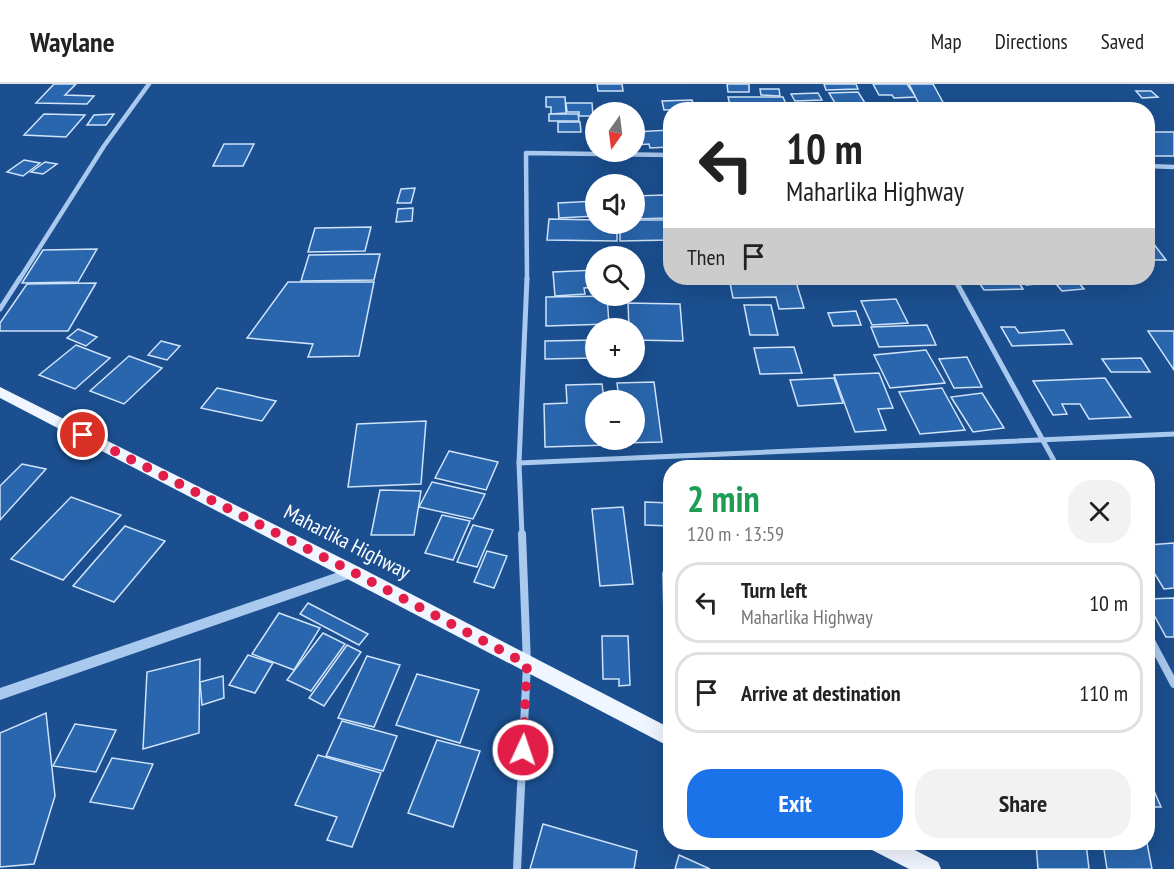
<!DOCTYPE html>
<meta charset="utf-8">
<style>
body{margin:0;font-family:"PT Sans Narrow",sans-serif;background:#f2f2f2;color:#222;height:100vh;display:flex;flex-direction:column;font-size:22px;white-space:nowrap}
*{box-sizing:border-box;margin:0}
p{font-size:20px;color:#767676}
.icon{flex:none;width:33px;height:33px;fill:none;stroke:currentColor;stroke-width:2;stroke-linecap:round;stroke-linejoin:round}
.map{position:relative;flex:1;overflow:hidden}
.drawer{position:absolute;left:663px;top:376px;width:492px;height:390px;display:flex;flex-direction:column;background:#fff;border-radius:24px;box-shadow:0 6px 24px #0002}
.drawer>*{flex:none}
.guide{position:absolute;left:663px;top:18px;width:492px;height:183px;border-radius:24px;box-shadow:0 6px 24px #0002;background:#fff;color:#222;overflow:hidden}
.needle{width:39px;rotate:194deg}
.controls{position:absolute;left:585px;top:18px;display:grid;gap:12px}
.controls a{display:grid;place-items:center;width:60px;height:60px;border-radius:50%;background:#fff;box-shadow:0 6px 24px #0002;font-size:30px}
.pin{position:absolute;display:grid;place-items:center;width:51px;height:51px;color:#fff;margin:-26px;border:3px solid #fff;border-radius:50%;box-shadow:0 2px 6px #0007}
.me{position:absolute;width:66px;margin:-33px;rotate:3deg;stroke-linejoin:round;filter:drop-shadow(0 0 4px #0008)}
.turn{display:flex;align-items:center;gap:21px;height:126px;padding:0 24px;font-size:27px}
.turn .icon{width:78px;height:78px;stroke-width:2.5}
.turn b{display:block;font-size:42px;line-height:51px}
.then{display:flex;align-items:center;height:57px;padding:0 24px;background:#0003;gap:12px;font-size:22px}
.round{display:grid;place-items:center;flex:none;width:63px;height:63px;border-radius:24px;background:#f2f2f2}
.headline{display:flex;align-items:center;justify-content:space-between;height:102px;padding:0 24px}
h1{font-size:36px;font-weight:700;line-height:45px;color:#1e9e55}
.cta{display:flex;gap:12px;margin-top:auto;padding:12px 24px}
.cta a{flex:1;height:69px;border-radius:24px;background:#1a73e8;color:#fff;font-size:24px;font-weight:700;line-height:69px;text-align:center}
.cta a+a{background:#f2f2f2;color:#222}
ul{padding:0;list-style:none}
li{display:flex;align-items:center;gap:18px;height:81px;margin:0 12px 9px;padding:0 12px;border:3px solid #e0e0e0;border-radius:24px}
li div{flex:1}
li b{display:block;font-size:22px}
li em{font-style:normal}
header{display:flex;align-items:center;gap:36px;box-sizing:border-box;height:84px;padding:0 30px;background:#fff;border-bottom:2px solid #e0e0e0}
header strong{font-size:28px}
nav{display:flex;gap:33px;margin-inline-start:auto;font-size:21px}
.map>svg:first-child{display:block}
</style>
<header>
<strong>Waylane</strong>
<nav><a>Map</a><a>Directions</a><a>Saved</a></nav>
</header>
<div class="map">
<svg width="1174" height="785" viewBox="0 0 1174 785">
<rect width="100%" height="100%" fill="#1b4f8f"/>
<g fill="#2a66ad" stroke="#cfe3fa" stroke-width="1.5">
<polygon points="54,0 76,0 65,11 94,12 87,20 36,19"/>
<polygon points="597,0 622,0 623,7 598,7"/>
<polygon points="727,0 749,0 749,8 728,8"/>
<polygon points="824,0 856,0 858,5 826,6"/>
<polygon points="873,0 907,0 916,13 894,14 892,11 879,11"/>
<polygon points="909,0 933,0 945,22 920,22"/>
<polygon points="760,5 779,5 780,12 761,11"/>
<polygon points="1136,7 1151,7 1158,13 1142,14"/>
<polygon points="858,8 867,22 838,24 829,9"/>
<polygon points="818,9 822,16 795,17 791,10"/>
<polygon points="546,13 565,13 566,29 551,30 551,23 546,23"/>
<polygon points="728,13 783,13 788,25 731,25"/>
<polygon points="692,16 695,25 664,26 662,17"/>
<polygon points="566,19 592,19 593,32 579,32 579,28 567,28"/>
<polygon points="44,30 85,31 66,53 24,51"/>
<polygon points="114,30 106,41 87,41 94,31"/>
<polygon points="549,30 578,30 579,37 549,37"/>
<polygon points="558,38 580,38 581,48 558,48"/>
<polygon points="670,46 670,63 650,64 649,60 636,61 634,48"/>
<polygon points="1148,48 1174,48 1174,72 1152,72 1148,67"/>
<polygon points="224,60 254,60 243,82 213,82"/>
<polygon points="24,76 40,79 23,92 7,88"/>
<polygon points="45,78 57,80 43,90 31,88"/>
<polygon points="415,104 411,119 397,119 401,105"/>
<polygon points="664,111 668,134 634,135 634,112"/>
<polygon points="596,117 596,132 559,134 558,119"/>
<polygon points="413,124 412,137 396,138 398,125"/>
<polygon points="549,135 596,136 596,140 617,140 617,157 547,156"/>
<polygon points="634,136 670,136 670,156 620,157 620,140 634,140"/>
<polygon points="371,143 365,167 308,168 315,144"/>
<polygon points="1148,159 1153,159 1166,176 1148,176"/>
<polygon points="97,165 78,198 22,199 43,166"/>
<polygon points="380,170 374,196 301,197 309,171"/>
<polygon points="596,186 596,203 584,204 585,210 555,212 553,188"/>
<polygon points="729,194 765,194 766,199 796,198 804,224 779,225 776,213 733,214"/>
<polygon points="976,194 1016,194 1023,205 984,206"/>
<polygon points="1020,194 1044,194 1048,199 1026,201"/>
<polygon points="1051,194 1075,194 1084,205 1062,207"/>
<polygon points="288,198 374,198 359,272 308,273 313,260 247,254"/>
<polygon points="96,199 68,247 0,247 0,239 27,200"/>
<polygon points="607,212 609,240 546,242 546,213"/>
<polygon points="896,215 908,239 872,241 861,217"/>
<polygon points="628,219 680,220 683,257 634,256 634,244 629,244"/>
<polygon points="744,221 771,221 778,251 750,251"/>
<polygon points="856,227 861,241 833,242 828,229"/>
<polygon points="927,241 936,261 879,263 871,243"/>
<polygon points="1001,243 1015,243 1019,249 1064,246 1072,260 1012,262"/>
<polygon points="78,245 97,253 86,262 67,254"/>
<polygon points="1148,247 1174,247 1174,286"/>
<polygon points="596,256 596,274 545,275 545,257"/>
<polygon points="161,257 180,262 167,276 148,271"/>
<polygon points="76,261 110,274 75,305 39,291"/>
<polygon points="794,263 802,289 760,290 754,264"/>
<polygon points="926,266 945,299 890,304 874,271"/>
<polygon points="129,272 162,284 124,320 90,307"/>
<polygon points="967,273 982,303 954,304 939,275"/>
<polygon points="1141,274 1150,288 1111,288 1102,275"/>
<polygon points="879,289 893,324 878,325 886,346 855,348 834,291"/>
<polygon points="834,294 843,319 798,322 790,296"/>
<polygon points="1105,294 1131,333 1089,335 1080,320 1062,320 1067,330 1053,331 1033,297"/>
<polygon points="654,298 662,358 623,359 622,356 634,356 634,316 619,316 617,299"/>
<polygon points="602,300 604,316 596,316 596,356 607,356 608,361 545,363 544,320 567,319 566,301"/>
<polygon points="217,304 276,317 262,337 201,324"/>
<polygon points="942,304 965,346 920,350 899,308"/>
<polygon points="982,309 1004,344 973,348 951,313"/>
<polygon points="426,337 421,400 348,403 357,340"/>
<polygon points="449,367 498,378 486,406 435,394"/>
<polygon points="22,380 46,385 0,436 0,402"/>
<polygon points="432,398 485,410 473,435 419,423"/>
<polygon points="380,406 421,407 414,451 371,451"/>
<polygon points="71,413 121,431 63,496 11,475"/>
<polygon points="645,418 670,419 670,442 645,441"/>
<polygon points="623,423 633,500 600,502 592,425"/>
<polygon points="442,431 470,437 453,476 425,469"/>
<polygon points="473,441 493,446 477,483 457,478"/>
<polygon points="125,442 165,457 114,518 73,502"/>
<polygon points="1174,459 1174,504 1164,505 1148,479 1148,461"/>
<polygon points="487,467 507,472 494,504 474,498"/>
<polygon points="663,489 670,490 670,537 664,537"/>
<polygon points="1174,514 1174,553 1166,553 1148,520 1148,515"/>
<polygon points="308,519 368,550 359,561 300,530"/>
<polygon points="279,529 320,544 294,586 252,570"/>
<polygon points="323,549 345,560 311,607 287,596"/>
<polygon points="602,552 628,552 630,601 619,602 619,595 603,595"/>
<polygon points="347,561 361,568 324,622 309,614"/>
<polygon points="248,571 273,579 255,609 229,601"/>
<polygon points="367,572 400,581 374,643 338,634"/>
<polygon points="200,575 199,649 143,665 147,588"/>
<polygon points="417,590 479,606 460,659 396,641"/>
<polygon points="223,592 224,614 202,621 200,598"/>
<polygon points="46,629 55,712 34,780 0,783 0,649"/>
<polygon points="342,637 397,652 383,687 326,672"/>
<polygon points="75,640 116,646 96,688 53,682"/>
<polygon points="437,656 480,667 453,743 408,729"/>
<polygon points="318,671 381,689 352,763 327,756 337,733 295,721"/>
<polygon points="112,674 153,680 133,725 90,718"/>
<polygon points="1148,693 1161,723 1148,723"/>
<polygon points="543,740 637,767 634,785 530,785"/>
<polygon points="1036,759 1086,759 1089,785 1038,785"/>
<polygon points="1103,759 1147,759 1152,785 1107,785"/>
<polygon points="679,771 710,785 675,785"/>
</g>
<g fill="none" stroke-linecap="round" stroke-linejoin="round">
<g stroke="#a9c9ee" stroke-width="4.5">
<polyline points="1148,82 1174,83"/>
<polyline points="19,196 104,62 149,0"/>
<polyline points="527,196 526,69 670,71"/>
</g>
<g stroke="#a9c9ee" stroke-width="5">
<polyline points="954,194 1058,384"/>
<polyline points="0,225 20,194"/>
<polyline points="519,379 1174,350"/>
<polyline points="522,451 519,379 527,194"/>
</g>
<g stroke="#a9c9ee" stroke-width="8">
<polyline points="1148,551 1174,600"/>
<polyline points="517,785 527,580 522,450"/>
</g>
<polygon fill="#a9c9ee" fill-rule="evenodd" points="353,483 357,484 359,488 357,492 0,616 0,604"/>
<g fill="#f0f6ff" fill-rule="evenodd">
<polygon points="0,303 359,483 670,644 670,663 0,314"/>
<polygon points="869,759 901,759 938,778 941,785 909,785 872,766"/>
</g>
</g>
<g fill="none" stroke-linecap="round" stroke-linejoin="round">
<polyline stroke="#e11d48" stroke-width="10" stroke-dasharray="0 18" points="83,351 353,488 527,580 523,666"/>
</g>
<g text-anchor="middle" stroke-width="6" stroke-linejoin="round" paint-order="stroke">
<g font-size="21" fill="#fff" stroke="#1b4f8f">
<text transform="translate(347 458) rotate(27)" y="7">Maharlika Highway</text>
</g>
</g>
</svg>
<div class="controls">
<a><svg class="needle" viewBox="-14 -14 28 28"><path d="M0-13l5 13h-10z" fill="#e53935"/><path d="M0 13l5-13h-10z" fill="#767676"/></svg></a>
<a><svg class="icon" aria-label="sound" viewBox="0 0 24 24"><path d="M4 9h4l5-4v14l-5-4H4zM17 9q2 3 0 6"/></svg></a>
<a><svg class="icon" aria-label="search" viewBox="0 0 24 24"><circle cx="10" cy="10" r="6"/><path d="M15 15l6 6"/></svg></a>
<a>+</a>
<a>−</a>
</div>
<div class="pin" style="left:83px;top:351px;background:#d93025"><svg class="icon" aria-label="arrive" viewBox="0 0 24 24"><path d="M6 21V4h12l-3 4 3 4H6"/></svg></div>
<svg class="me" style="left:523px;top:666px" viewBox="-20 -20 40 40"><circle r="17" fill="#e11d48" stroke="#fff" stroke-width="3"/><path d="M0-11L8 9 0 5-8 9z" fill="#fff"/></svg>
<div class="guide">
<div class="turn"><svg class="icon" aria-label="left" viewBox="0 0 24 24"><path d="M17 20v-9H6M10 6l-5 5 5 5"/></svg><div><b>10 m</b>Maharlika Highway</div></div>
<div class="then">Then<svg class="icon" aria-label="arrive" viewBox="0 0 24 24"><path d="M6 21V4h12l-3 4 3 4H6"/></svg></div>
</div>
<section class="drawer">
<div class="headline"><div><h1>2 min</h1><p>120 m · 13:59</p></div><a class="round"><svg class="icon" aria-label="close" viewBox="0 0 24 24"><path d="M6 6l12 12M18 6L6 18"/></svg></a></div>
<ul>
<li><svg class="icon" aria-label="left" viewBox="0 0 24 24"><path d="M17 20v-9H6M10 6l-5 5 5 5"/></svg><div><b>Turn left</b><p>Maharlika Highway</p></div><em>10 m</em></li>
<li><svg class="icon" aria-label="arrive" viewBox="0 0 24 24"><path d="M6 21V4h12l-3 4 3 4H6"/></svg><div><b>Arrive at destination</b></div><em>110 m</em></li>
</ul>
<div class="cta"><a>Exit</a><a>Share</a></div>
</section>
</div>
